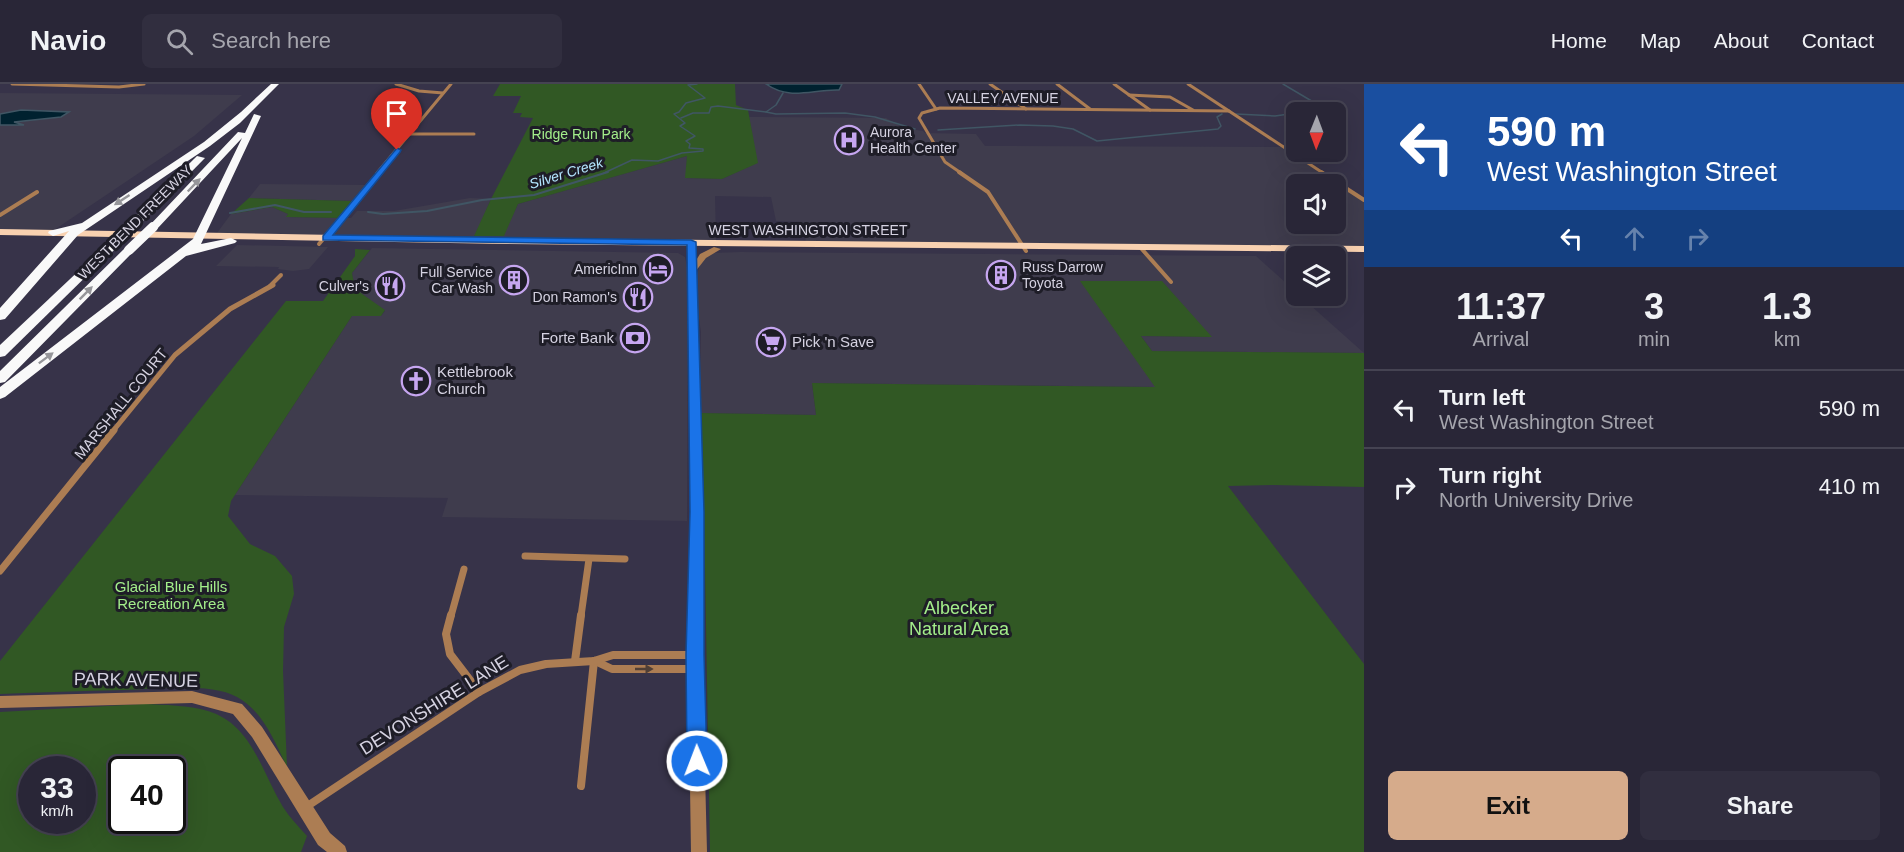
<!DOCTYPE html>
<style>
body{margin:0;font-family:Arial,sans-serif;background:#312e3f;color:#f1f3f6;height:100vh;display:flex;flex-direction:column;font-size:22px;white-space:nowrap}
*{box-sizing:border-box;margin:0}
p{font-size:20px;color:#a5a5ad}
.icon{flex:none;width:33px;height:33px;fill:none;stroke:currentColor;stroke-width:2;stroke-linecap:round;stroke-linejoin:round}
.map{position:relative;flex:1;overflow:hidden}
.side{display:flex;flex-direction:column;background:#292637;width:540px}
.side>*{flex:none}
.guide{background:#1a4fa0;color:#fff;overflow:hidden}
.needle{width:39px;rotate:181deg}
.buttons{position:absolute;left:1286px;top:18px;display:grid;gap:12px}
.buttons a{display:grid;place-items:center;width:60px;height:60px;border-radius:9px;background:#292637;box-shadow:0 6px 24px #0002,0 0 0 2px #454352;font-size:30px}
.speed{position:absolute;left:18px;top:672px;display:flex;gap:12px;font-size:30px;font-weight:700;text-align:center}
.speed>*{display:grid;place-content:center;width:78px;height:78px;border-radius:50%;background:#292637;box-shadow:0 6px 24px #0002,0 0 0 2px #454352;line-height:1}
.speed small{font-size:15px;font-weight:400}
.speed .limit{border:3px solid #111;border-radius:9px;background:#fff;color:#111}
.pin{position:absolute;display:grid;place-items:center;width:51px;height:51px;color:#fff;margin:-62px -26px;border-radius:50% 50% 50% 0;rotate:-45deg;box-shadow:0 0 6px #0007}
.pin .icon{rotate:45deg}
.me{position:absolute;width:66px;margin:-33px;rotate:359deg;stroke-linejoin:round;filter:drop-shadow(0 0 4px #0008)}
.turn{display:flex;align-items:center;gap:21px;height:126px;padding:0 24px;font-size:27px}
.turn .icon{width:78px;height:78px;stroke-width:2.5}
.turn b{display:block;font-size:42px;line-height:51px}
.lanes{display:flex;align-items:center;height:57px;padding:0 24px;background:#0003;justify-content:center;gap:30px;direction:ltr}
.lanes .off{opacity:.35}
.eta{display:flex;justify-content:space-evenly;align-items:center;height:102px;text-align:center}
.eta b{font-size:36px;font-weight:700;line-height:42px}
.action{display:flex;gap:12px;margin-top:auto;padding:12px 24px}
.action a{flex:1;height:69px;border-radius:9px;background:#d6ab8b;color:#111;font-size:24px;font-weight:700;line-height:69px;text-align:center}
.action a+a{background:#312e3f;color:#f1f3f6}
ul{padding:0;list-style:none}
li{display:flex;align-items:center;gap:18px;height:78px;padding:0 24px;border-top:2px solid #454352}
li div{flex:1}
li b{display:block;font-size:22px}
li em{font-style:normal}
header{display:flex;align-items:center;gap:36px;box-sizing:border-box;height:84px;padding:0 30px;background:#292637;border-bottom:2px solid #454352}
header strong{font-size:28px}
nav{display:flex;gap:33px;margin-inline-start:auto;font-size:21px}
.search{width:420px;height:54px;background:#312e3f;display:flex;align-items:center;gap:15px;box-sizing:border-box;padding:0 21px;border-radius:9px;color:#a5a5ad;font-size:22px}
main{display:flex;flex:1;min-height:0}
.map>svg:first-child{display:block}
</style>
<header>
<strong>Navio</strong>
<div class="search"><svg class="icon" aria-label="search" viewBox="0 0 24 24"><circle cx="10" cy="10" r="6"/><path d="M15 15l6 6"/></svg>Search here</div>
<nav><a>Home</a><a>Map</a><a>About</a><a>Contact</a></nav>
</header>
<main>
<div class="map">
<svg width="1364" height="768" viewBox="0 0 1364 768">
<rect width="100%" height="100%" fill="#373349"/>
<g fill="#3f3c4d" fill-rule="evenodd">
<polygon points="0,9 242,11 194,52 54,146 0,147"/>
<path d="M749 33 886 34 904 44 923 47 925 49 976 50 985 62 1281 63 1364 118V164L1063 159 806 158 802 138 776 137 771 113 715 112 716 157 217 149 231 130 272 123 288 130 287 133 351 134 357 127H394L470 114 491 115 475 152H503L518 120 687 72 686 94 722 95 757 79ZM1296 100H1335V140H1296Z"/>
<polygon points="260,100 366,101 353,117 249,114"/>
<polygon points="237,161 328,163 309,185 293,187 278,185 279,183 216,182"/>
<polygon points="372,164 678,169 685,173 688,188 687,437 442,433 448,414 235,411 352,232 381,232 385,227 355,206 352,189"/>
<polygon points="741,168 1256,172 1296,208 1296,212 1300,212 1364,269 1152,267 1141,252 1211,253 1081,197 1156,303 812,299 816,331 699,329 701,248 696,215 697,190 701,178 712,169"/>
</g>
<g fill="#315824" fill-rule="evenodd">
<polygon points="500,0 735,0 736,21 748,26 758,79 722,95 685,94 687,72 518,120 504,152 474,152 491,115 533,34 520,33 522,29 513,29 521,12 493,12"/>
<polygon points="249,114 353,117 340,134 286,133 288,130 272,123 231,130"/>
<path d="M355 165 370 166 352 189 355 205 385 226 381 232H352L231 417 228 432 250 460 275 472 292 492 294 510 284 543 283 587 287 683C275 658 263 627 237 613 210 598 155 605 124 606 83 607 41 608 0 610V577L286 217H323L355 172Z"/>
<polygon points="1080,197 1162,197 1212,253 1141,252 1152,267 1364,269 1364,403 1273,401 1228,402 1364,580 1364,768 710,768 704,426 699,329 816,331 812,299 1155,303"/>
<path d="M144 620C165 621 188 621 208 627 252 640 262 689 283 723 290 734 299 743 307 752L301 768H0V628ZM32 686H82V736H32ZM122 686H172V736H122Z"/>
</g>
<g fill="#00212f" stroke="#405664" stroke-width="1.5">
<path d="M766 0H842L839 6C812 5 790 17 766 0Z"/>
<polygon points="21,26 69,28 61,33 14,38 24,41 0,41 0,30"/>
</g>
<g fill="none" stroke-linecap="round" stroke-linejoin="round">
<g stroke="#405664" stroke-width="1.5">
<polyline points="1283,0 1315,19 1315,21 1295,25 1297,28"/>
<polyline points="766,28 776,30 845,29 875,33 915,45"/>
<polyline points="1236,30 1275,32 1296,29"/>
<polyline points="681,34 693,29 709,29 711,23 718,22 766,28 776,21 783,9"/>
<polyline points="938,46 1020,41 1053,42 1073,45 1097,57 1218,45 1221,42 1217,33 1222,30"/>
<polyline points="604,89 632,76 658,77 682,69 703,67 703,65 689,64 690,60 686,57 695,52 680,42 685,39 674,30 679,28 686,19 705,14 688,1 697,0"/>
</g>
<g stroke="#405664" stroke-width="2">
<polyline points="368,128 383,130 427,127 482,116 534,111 608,88"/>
<polyline points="230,129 275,121 304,128 331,128"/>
</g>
<g stroke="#ac7d53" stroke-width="3">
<polyline points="12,0 119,3 144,0"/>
<polyline points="396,0 419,7 443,9"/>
<polyline points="919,0 936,25"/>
<polyline points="990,0 1026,25"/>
<polyline points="1057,0 1090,25"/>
<polyline points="1114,0 1150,26"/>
<polyline points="1188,0 1323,89"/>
<polyline points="1129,11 1170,13 1193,26"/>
<polyline points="410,50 474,50"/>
<polyline points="377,89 451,0"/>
<polyline points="961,89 945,78 919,34 922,29 940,24 1229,27"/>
</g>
<g stroke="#ac7d53" stroke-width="4">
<polyline points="959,88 988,108 1026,167"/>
<polyline points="1321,88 1364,116"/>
<polyline points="0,131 37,108"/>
<polyline points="319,160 379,88"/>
<polyline points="1140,163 1171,198"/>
<polyline points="270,202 281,191"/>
</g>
<polyline stroke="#ac7d53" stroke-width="5" points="113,347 175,271 230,225 273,201"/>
<g stroke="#ac7d53" stroke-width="7">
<polyline points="525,472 625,475"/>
<polyline points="0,487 114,346"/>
<polyline points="451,532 464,485"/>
<polyline points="581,532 589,475"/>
</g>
<g stroke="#ac7d53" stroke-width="8">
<polyline points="451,531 446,550 450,570 479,608"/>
<polyline points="575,577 581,531"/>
<polyline points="595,577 612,585 694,585"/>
<polyline points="581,702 594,577"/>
<polyline points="306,723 479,608 520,586 546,580 594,577 613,571 694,571"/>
</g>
<g fill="#ac7d53" fill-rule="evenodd">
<polygon points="688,156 695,158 695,178 700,170 714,163 721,165 706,174 695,188 703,428 702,571 707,768 691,768 688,571 691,428"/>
<polygon points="192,607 242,620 262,643 330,749 345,762 347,768 327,768 318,761 252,653 233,630 192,619 0,624 0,612"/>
</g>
<polygon fill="#f8d1b0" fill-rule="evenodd" points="0,145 506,154 1364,162 1364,168 506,160 0,151"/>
<g fill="#f9f9f9" fill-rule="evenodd">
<polygon points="271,0 279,0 240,39 210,62 78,151 5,235 0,236 0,224 69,147 53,152 48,149 49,147 82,139 204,58 241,28"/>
<polygon points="254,30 261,32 201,160 231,154 237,157 235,159 186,172 5,313 0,315 0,303 193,155 242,54 157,145 149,145 148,143 238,48 245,49"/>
<polygon points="197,72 205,74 138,142 130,142 130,138"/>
<polygon points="107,163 113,166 111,168 5,272 0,273 0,261 103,164"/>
<polygon points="129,163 135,166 133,168 5,298 0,299 0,287 125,164"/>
</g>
<g stroke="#f9f9f9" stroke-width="10">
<polyline points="107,166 134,140"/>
<polyline points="129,166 153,143"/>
</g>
</g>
<defs><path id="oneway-solid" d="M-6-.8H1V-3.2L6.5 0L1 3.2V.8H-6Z" transform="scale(1.5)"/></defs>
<g fill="#96969a">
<use href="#oneway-solid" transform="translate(194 101) rotate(-46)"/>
<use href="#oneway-solid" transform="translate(122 116) rotate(147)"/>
<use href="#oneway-solid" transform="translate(86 209) rotate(-45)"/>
<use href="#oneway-solid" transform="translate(46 274) rotate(-37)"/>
</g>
<use fill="#503f36" href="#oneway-solid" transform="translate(644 585)"/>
<polygon fill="#1a73e8" stroke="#114b97" stroke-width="1.5" points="397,64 401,66 400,68 333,151 691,156 696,158 704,428 704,571 707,677 704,683 697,686 690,683 687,677 686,571 690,428 687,161 323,156 323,152"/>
<defs>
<g id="hospital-ring" transform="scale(1.5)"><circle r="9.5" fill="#1e1d27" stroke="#c6a6f0" stroke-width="1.5"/><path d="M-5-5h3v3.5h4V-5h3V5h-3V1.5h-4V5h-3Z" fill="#c6a6f0"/></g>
<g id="hotel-ring" transform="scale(1.5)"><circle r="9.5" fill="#1e1d27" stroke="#c6a6f0" stroke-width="1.5"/><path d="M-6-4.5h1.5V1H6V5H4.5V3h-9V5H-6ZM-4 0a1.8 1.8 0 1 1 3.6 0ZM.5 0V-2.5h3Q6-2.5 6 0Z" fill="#c6a6f0"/></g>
<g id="building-ring" transform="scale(1.5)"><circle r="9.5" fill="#1e1d27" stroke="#c6a6f0" stroke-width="1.5"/><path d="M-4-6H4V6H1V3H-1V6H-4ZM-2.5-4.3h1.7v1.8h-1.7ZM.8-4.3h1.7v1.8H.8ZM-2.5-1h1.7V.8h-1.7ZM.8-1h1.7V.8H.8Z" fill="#c6a6f0"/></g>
<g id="restaurant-ring" transform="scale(1.5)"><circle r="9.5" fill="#1e1d27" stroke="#c6a6f0" stroke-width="1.5"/><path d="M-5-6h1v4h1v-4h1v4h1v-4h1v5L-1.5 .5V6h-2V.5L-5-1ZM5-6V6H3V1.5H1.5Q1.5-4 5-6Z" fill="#c6a6f0"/></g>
<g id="bank-ring" transform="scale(1.5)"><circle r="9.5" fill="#1e1d27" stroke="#c6a6f0" stroke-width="1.5"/><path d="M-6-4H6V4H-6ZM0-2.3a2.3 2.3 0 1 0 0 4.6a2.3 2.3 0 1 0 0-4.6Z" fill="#c6a6f0"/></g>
<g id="supermarket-ring" transform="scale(1.5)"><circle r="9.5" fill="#1e1d27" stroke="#c6a6f0" stroke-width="1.5"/><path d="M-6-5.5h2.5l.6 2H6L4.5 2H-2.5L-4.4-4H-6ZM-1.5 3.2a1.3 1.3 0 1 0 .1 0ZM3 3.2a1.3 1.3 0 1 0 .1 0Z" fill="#c6a6f0"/></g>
<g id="church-ring" transform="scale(1.5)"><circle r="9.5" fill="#1e1d27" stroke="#c6a6f0" stroke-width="1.5"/><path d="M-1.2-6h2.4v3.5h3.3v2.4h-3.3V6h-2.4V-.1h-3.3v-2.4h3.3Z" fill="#c6a6f0"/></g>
</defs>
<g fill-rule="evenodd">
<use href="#hospital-ring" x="849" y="56"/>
<use href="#hotel-ring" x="658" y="185"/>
<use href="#building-ring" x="1001" y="191"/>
<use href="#building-ring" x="514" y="196"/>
<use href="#restaurant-ring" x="390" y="202"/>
<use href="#restaurant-ring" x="638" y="213"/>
<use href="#bank-ring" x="635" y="254"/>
<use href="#supermarket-ring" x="771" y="258"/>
<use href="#church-ring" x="416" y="297"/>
</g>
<g text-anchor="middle" stroke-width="6" stroke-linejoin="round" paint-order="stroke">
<g font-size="14" fill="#d5d2e1" stroke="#1e1d27">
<text x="1003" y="19">VALLEY AVENUE</text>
<text transform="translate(135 138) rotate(-45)" y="5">WEST BEND FREEWAY</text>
<text x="808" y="151">WEST WASHINGTON STREET</text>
</g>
<g font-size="14" fill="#d5d2e1" stroke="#1e1d27" text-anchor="end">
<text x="870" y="53" text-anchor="start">Aurora<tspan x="870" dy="16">Health Center</tspan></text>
<text x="1022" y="188" text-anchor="start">Russ Darrow<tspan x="1022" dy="16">Toyota</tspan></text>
<text x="637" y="190">AmericInn</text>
<text x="493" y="193">Full Service<tspan x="493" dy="16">Car Wash</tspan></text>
<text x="369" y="207">Culver's</text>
<text x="617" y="218">Don Ramon's</text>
</g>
<g font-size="14" fill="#a3ee8a" stroke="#1e1d27">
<text x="581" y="55">Ridge Run Park</text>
</g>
<g font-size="14" font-style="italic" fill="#b4e6fe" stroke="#1e1d27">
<text transform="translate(566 89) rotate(-17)" y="5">Silver Creek</text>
</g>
<g font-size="15" fill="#d5d2e1" stroke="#1e1d27" text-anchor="start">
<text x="614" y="259" text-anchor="end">Forte Bank</text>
<text x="792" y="263">Pick 'n Save</text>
<text x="437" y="293">Kettlebrook<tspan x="437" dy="17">Church</tspan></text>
</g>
<g font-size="15" fill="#d5d2e1" stroke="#1e1d27">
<text transform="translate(121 320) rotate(-51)" y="5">MARSHALL COURT</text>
</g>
<g font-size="15" fill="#a3ee8a" stroke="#1e1d27">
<text x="171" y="508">Glacial Blue Hills<tspan x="171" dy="17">Recreation Area</tspan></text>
</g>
<g font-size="18" fill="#a3ee8a" stroke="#1e1d27">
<text x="959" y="530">Albecker<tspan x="959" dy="21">Natural Area</tspan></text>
</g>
<g font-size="18" fill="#d5d2e1" stroke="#1e1d27">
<text transform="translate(136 596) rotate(1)" y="6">PARK AVENUE</text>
<text transform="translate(434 621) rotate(-32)" y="6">DEVONSHIRE LANE</text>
</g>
</g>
</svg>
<div class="buttons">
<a><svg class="needle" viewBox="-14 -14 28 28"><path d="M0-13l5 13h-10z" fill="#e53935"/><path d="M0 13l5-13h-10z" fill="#a5a5ad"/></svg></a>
<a><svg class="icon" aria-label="sound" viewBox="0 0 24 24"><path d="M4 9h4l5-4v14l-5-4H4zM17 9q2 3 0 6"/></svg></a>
<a><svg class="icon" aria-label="layers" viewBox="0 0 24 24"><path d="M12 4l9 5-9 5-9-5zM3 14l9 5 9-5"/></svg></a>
</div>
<div class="speed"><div>33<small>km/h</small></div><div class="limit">40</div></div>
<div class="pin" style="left:397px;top:66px;background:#d93025"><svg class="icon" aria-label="arrive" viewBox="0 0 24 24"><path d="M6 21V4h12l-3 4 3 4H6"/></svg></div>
<svg class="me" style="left:697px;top:677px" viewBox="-20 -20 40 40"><circle r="17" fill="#1a73e8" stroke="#fff" stroke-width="3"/><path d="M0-11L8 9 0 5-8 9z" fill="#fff"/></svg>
</div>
<section class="side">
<div class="guide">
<div class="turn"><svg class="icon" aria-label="left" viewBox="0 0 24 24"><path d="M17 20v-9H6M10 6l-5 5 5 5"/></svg><div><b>590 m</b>West Washington Street</div></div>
<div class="lanes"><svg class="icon" aria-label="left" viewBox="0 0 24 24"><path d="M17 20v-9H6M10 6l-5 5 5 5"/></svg><svg class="icon off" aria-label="ahead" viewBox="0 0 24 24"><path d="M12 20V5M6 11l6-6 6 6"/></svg><svg class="icon off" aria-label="right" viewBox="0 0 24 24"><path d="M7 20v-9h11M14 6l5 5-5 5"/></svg></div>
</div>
<div class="eta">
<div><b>11:37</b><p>Arrival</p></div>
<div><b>3</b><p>min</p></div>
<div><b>1.3</b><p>km</p></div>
</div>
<ul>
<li><svg class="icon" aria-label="left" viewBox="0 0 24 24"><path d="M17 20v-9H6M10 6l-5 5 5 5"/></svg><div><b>Turn left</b><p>West Washington Street</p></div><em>590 m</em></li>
<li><svg class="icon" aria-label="right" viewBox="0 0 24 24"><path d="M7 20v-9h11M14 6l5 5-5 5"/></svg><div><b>Turn right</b><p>North University Drive</p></div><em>410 m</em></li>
</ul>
<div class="action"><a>Exit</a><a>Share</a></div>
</section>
</main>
